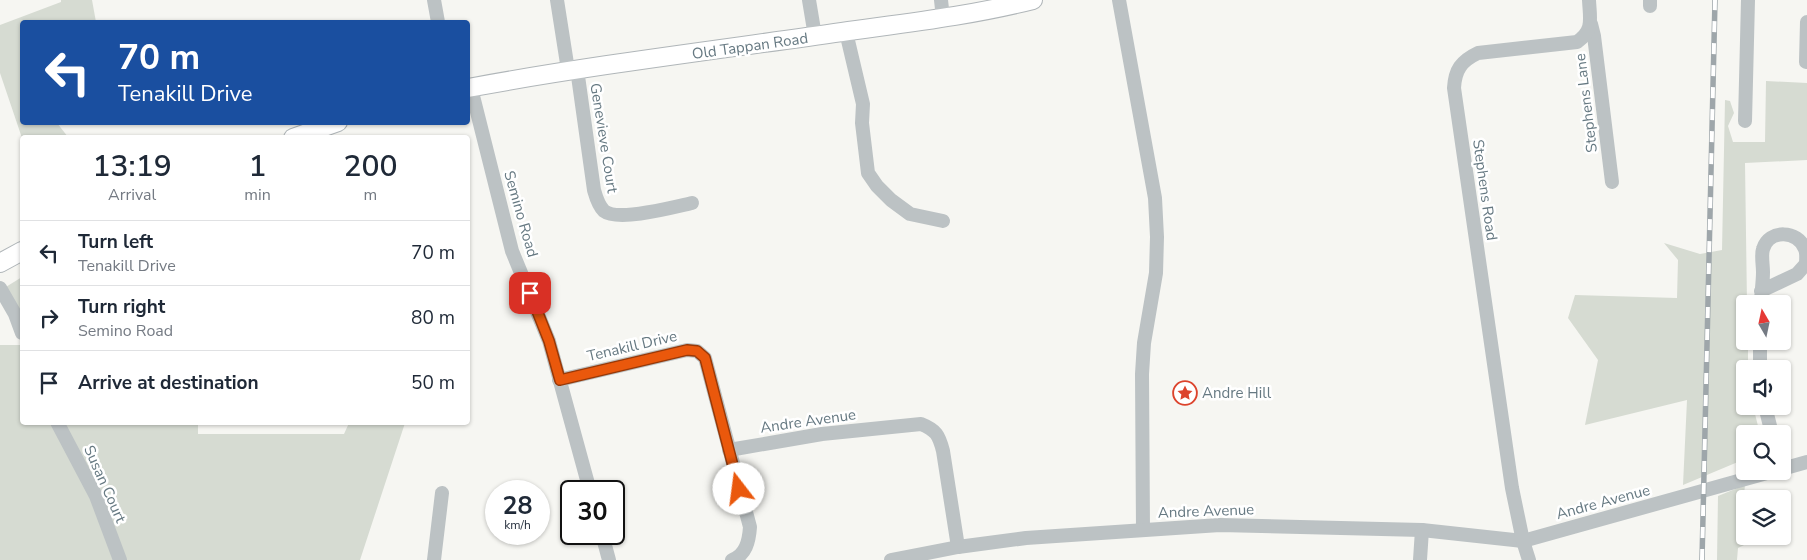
<!DOCTYPE html>
<style>
body{margin:0;font-family:"Nunito Sans",sans-serif;background:#f2f2f3;color:#1f2937;height:100vh;display:flex;flex-direction:column;font-size:19px;white-space:nowrap}
*{box-sizing:border-box;margin:0}
p{font-size:16px;color:#747a83}
.icon{flex:none;width:28px;height:28px;fill:none;stroke:currentColor;stroke-width:2;stroke-linecap:round;stroke-linejoin:round}
.map{position:relative;flex:1;overflow:hidden}
.drawer{position:absolute;left:20px;top:135px;width:450px;height:290px;display:flex;flex-direction:column;background:#fff;border-radius:5px;box-shadow:0 1px 4px #0004}
.drawer>*{flex:none}
.banner{position:absolute;left:20px;top:20px;width:450px;height:105px;border-radius:5px;box-shadow:0 1px 4px #0004;background:#1a4fa0;color:#fff;overflow:hidden}
.needle{width:32px;rotate:351deg}
.tools{position:absolute;left:1736px;top:295px;display:grid;gap:10px}
.tools a{display:grid;place-items:center;width:55px;height:55px;border-radius:5px;background:#fff;box-shadow:0 1px 4px #0004;font-size:25px}
.speed{position:absolute;left:485px;top:480px;display:flex;gap:10px;font-size:25px;font-weight:700;text-align:center}
.speed>*{display:grid;place-content:center;width:65px;height:65px;border-radius:50%;background:#fff;box-shadow:0 1px 4px #0004;line-height:1}
.speed small{font-size:12px;font-weight:400}
.speed .limit{border:2px solid #111;border-radius:8px;background:#fff;color:#111}
.pin{position:absolute;display:grid;place-items:center;width:42px;height:42px;color:#fff;margin:-21px;border-radius:10px;box-shadow:0 2px 8px #0006}
.me{position:absolute;width:55px;margin:-28px;rotate:345deg;stroke-linejoin:round;filter:drop-shadow(0 0 4px #0008)}
.turn{display:flex;align-items:center;gap:18px;height:105px;padding:0 15px;font-size:22px}
.turn .icon{width:65px;height:65px;stroke-width:2.5}
.turn b{display:block;font-size:35px;line-height:42px}
.eta{display:flex;justify-content:space-evenly;align-items:center;height:85px;text-align:center}
.eta b{font-size:30px;font-weight:600;line-height:35px}
ul{padding:0;list-style:none}
li{display:flex;align-items:center;gap:15px;height:65px;padding:0 15px;border-top:1px solid #e0e1e3}
li div{flex:1}
li b{display:block;font-size:19px}
li em{font-style:normal}
.map>svg:first-child{display:block}
</style>
<div class="map">
<svg width="1807" height="560" viewBox="0 0 1807 560">
<rect width="100%" height="100%" fill="#f6f6f2"/>
<g fill="#d6dbd2">
<polygon points="61,0 92,0 96,22 22,22 22,122 57,123 68,137 22,138 0,73 0,25 61,2"/>
<polygon points="1766,81 1807,83 1807,160 1745,163 1747,304 1745,304 1745,341 1748,341 1748,369 1745,369 1745,406 1753,406 1760,434 1745,434 1745,459 1683,485 1687,400 1585,425 1598,360 1568,318 1575,295 1677,298 1678,260 1664,243 1700,254 1722,250 1725,100 1730,101 1734,113 1728,126 1733,142 1765,142"/>
<polygon points="22,277 22,336 1,290"/>
<polygon points="0,345 22,345 22,422 198,423 198,434 344,434 349,423 405,423 360,560 0,560"/>
<polygon points="1745,485 1741,525 1745,524 1745,536 1762,536 1738,548 1737,560 1717,560 1718,496"/>
</g>
<g fill="none" stroke-linecap="round" stroke-linejoin="round">
<g stroke="#b0b6b9" stroke-width="20">
<g id="major">
<path d="M468 88C592 65 717 50 842 32 906 23 970 16 1033 0"/>
<polyline points="293,138 338,122"/>
<polyline points="0,263 22,251"/>
</g>
</g>
<g stroke="#bcc2c4" stroke-width="14">
<polyline points="434,0 438,22"/>
<polyline points="557,0 568,70"/>
<polyline points="809,0 815,36"/>
<polyline points="941,0 943,18"/>
<polyline points="1119,0 1155,198 1157,237 1156,273 1144,343 1142,374 1143,530"/>
<polyline points="1650,0 1650,6"/>
<polyline points="1591,24 1594,36 1612,182"/>
<polyline points="846,32 863,104 862,123 868,173 877,186 891,200 910,214 943,221"/>
<polyline points="1806,62 1807,22"/>
<path d="M577 69 594 190C596 197 598 205 604 211 618 222 674 207 692 203"/>
<polyline points="471,88 512,251 549,341 590,491"/>
<polyline points="1745,121 1748,0"/>
<polyline points="0,288 15,314 22,333"/>
<path d="M1761 304C1761 293 1763 283 1763 272 1763 265 1761 255 1763 249 1769 229 1798 230 1805 249 1807 253 1806 260 1806 264L1797 274 1761 291"/>
<polyline points="1760,341 1760,369"/>
<path d="M559 380 687 350 697 351 705 358 750 527C749 541 746 555 732 560"/>
<polyline points="1765,406 1772,434"/>
<polyline points="57,422 96,496 120,560"/>
<path d="M729 450 822 434 921 424C936 430 939 435 943 451L958 547"/>
<polyline points="1782,469 1807,462"/>
<polyline points="602,534 609,560"/>
<polyline points="434,560 442,493"/>
<polyline points="891,560 958,547 1026,538 1220,525 1422,530 1523,541 1774,471"/>
<polyline points="1420,560 1422,530"/>
<path d="M1529 560 1523 541 1512 488 1454 88C1455 70 1461 61 1478 53L1577 42C1594 30 1590 20 1589 0"/>
</g>
<use href="#major" stroke="#fff" stroke-width="18"/>
<g stroke="#9ea6aa" stroke-width="5.5">
<polyline id="rail" points="1702,560 1715,0"/>
</g>
<use href="#rail" stroke="#fff" stroke-width="4" stroke-dasharray="11" stroke-linecap="butt"/>
</g>
<g fill="none" stroke-linecap="round" stroke-linejoin="round">
<g stroke="#983908" stroke-width="12">
<polyline id="route" points="530,293 549,341 560,380 687,350 697,351 705,358 739,489"/>
</g>
<use href="#route" stroke="#ea580c" stroke-width="9"/>
</g>
<defs>
<g id="sight-ring" transform="scale(1.25)"><circle r="9.5" fill="#fff" stroke="#dc432c" stroke-width="1.5"/><path d="M0-6L1.8-2.2L6-1.7L2.9 1.2L3.7 5.4L0 3.3L-3.7 5.4L-2.9 1.2L-6-1.7L-1.8-2.2Z" fill="#dc432c"/></g>
</defs>
<g fill-rule="evenodd">
<use href="#sight-ring" x="1185" y="393"/>
</g>
<g text-anchor="middle" stroke-width="5" stroke-linejoin="round" paint-order="stroke">
<g font-size="15" fill="#667982" stroke="#fff">
<text transform="translate(750 46) rotate(-8)" y="5">Old Tappan Road</text>
<text transform="translate(1586 103) rotate(-97)" y="5">Stephens Lane</text>
<text transform="translate(604 138) rotate(81)" y="5">Genevieve Court</text>
<text transform="translate(1485 190) rotate(82)" y="5">Stephens Road</text>
<text transform="translate(521 214) rotate(74)" y="5">Semino Road</text>
<text transform="translate(632 346) rotate(-13)" y="5">Tenakill Drive</text>
<text transform="translate(808 421) rotate(-8)" y="5">Andre Avenue</text>
<text transform="translate(105 484) rotate(66)" y="5">Susan Court</text>
<text transform="translate(1603 502) rotate(-15)" y="5">Andre Avenue</text>
<text transform="translate(1206 511) rotate(-2)" y="5">Andre Avenue</text>
</g>
<g font-size="15" fill="#667982" stroke="#fff" text-anchor="start">
<text x="1202" y="398">Andre Hill</text>
</g>
</g>
</svg>
<div class="tools">
<a><svg class="needle" viewBox="-14 -14 28 28"><path d="M0-13l5 13h-10z" fill="#e53935"/><path d="M0 13l5-13h-10z" fill="#747a83"/></svg></a>
<a><svg class="icon" aria-label="sound" viewBox="0 0 24 24"><path d="M4 9h4l5-4v14l-5-4H4zM17 9q2 3 0 6"/></svg></a>
<a><svg class="icon" aria-label="search" viewBox="0 0 24 24"><circle cx="10" cy="10" r="6"/><path d="M15 15l6 6"/></svg></a>
<a><svg class="icon" aria-label="layers" viewBox="0 0 24 24"><path d="M12 4l9 5-9 5-9-5zM3 14l9 5 9-5"/></svg></a>
</div>
<div class="speed"><div>28<small>km/h</small></div><div class="limit">30</div></div>
<div class="pin" style="left:530px;top:293px;background:#d93025"><svg class="icon" aria-label="arrive" viewBox="0 0 24 24"><path d="M6 21V4h12l-3 4 3 4H6"/></svg></div>
<svg class="me" style="left:739px;top:489px" viewBox="-20 -20 40 40"><circle r="19" fill="#fff"/><path d="M0-13L10 11 0 6-10 11z" fill="#ea580c"/></svg>
<div class="banner">
<div class="turn"><svg class="icon" aria-label="left" viewBox="0 0 24 24"><path d="M17 20v-9H6M10 6l-5 5 5 5"/></svg><div><b>70 m</b>Tenakill Drive</div></div>
</div>
<section class="drawer">
<div class="eta">
<div><b>13:19</b><p>Arrival</p></div>
<div><b>1</b><p>min</p></div>
<div><b>200</b><p>m</p></div>
</div>
<ul>
<li><svg class="icon" aria-label="left" viewBox="0 0 24 24"><path d="M17 20v-9H6M10 6l-5 5 5 5"/></svg><div><b>Turn left</b><p>Tenakill Drive</p></div><em>70 m</em></li>
<li><svg class="icon" aria-label="right" viewBox="0 0 24 24"><path d="M7 20v-9h11M14 6l5 5-5 5"/></svg><div><b>Turn right</b><p>Semino Road</p></div><em>80 m</em></li>
<li><svg class="icon" aria-label="arrive" viewBox="0 0 24 24"><path d="M6 21V4h12l-3 4 3 4H6"/></svg><div><b>Arrive at destination</b></div><em>50 m</em></li>
</ul>
</section>
</div>
